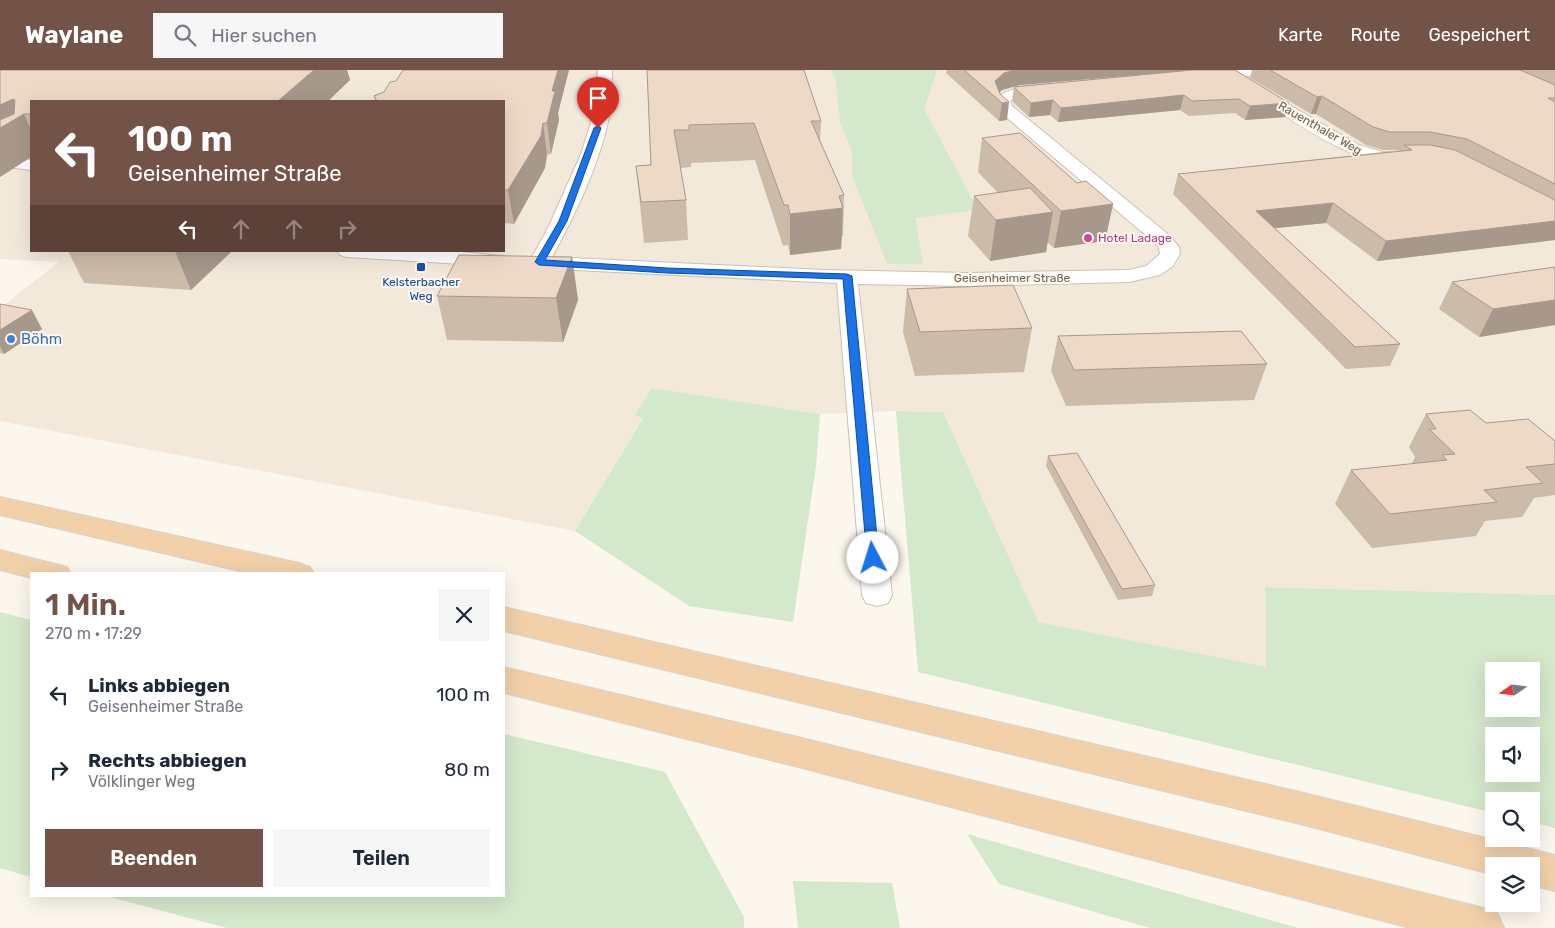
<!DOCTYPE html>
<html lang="de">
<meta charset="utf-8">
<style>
body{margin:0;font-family:Rubik,sans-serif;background:#f6f6f7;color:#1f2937;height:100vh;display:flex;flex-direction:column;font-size:19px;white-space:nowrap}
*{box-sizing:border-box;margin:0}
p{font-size:16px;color:#747a83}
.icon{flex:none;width:28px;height:28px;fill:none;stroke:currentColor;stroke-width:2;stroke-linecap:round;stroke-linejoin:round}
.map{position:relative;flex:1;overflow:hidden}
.side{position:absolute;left:30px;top:502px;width:475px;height:325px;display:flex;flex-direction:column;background:#fff;border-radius:0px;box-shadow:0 5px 20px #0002}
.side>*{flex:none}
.banner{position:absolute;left:30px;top:30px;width:475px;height:152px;border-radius:0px;box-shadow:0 5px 20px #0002;background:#735248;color:#fff;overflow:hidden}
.needle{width:32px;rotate:256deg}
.fabs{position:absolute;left:1485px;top:592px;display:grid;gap:10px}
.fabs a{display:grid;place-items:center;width:55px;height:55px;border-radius:0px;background:#fff;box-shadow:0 5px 20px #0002;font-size:25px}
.pin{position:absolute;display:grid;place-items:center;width:42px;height:42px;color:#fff;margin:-51px -21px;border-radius:50% 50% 50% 0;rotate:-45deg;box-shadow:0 0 5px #0007}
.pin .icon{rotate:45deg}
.me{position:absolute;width:55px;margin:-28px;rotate:355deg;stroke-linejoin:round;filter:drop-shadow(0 0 4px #0008)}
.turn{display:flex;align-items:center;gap:18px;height:105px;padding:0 15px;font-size:22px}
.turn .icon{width:65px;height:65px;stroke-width:2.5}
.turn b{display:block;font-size:35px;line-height:42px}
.lanes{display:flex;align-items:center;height:48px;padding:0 15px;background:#0003;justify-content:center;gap:25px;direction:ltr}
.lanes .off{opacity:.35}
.round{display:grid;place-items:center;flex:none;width:52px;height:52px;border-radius:0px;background:#f6f6f7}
.summary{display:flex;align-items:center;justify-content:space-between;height:85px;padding:0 15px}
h1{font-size:30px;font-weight:600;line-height:38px;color:#735248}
.cta{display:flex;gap:10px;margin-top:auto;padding:10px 15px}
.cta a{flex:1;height:58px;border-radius:0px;background:#735248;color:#fff;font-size:20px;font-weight:600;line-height:58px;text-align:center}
.cta a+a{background:#f6f6f7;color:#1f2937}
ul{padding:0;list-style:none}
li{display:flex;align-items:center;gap:15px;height:75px;padding:0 15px}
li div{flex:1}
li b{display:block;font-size:19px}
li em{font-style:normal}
header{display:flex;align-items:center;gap:30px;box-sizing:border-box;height:70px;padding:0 25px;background:#735248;color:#fff}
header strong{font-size:24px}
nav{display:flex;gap:28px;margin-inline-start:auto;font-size:18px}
.search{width:350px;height:45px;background:#f6f6f7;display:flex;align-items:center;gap:12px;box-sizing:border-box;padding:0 18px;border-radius:0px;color:#747a83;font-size:19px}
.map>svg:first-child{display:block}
</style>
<header>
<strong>Waylane</strong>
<div class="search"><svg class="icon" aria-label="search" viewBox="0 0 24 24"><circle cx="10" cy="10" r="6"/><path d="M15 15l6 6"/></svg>Hier suchen</div>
<nav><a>Karte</a><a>Route</a><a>Gespeichert</a></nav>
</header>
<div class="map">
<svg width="1555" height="858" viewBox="0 0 1555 858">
<rect width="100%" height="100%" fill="#fbf7ec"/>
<path fill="#f2e9db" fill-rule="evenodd" d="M0 0H1555V525L1265 517 1267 598 1037 552 943 342 896 341 820 344 652 318 636 345 643 347 575 461 0 351V238L59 192 0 189ZM31 31H504V181H31Z"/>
<g fill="#d4e8cb" fill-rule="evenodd">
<polygon points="831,0 937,0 924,39 978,140 915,148 923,194 887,194 852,105 852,82 840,51 836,13"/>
<polygon points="652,318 820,344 816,396 793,552 689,536 575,461 643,348 635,345"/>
<path d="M896 341 943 342 1038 552 1266 597 1265 517 1555 525V758L1531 752V731H1494V743L918 602ZM1531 601V639H1494V601ZM1531 666V704H1494V666Z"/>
<polygon points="0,542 31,550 31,807 0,798"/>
<polygon points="504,664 665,702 744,847 744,858 227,858 106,826 504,826"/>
<polygon points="967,764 1298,858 1150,858 999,814"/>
<polygon points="793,811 892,813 900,858 798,858"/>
</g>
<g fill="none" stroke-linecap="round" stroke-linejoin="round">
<g stroke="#cdc0b2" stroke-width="2">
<g id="minor">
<path d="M598 0H612C611 15 612 31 609 47 599 96 576 143 552 187L824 200 968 203 1129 200 1146 196 1160 184 1159 178 1155 173 999 41 994 30C1002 19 1049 8 1058 19L1055 22 1020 26 1010 31 1012 36 1169 165 1179 177 1180 184 1173 196 1160 205 1129 212 968 216 858 214 892 525 888 533 877 536 866 533 862 525 837 213 535 198 528 196 525 192 532 187 548 158 581 84 593 46Z"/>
<polygon points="1220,0 1275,0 1268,4 1203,10 1196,6 1203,2"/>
<path d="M1255 15 1359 75 1383 82 1411 83 1414 87 1411 91C1360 103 1292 49 1250 23L1247 20 1250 17Z"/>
<polygon points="0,86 31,90 31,100 0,96"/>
<polygon points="337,181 451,181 502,186 505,190 502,194 495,196 347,187 340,185"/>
</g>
</g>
<g stroke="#d8d3ce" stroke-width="2">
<g id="trunk">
<polygon points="0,427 299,493 310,497 314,504 252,504 0,445"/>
<polygon points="0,480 67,497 71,504 31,504 31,508 0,500"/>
<polygon points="504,537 1304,723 1555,785 1555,821 1531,815 1531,796 1494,796 1494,805 1304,755 504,561"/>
<polygon points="504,597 806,669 1484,838 1498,844 1504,858 1410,858 806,699 504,623"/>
</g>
</g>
<use href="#minor" fill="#fff" fill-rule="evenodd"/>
<use href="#trunk" fill="#f1d0aa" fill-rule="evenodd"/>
</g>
<g fill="#cdbbaa">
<polygon points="0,0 347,0 350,10 328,31 31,31 31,87 0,107"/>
<polygon points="403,0 569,0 558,43 559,50 551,84 547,85 545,98 514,154 504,153 504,31 375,31 374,26 384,22 396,11"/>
<polygon points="647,0 821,51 820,72 844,125 843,166 842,166 841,179 790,185 788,175 783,176 755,90 691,93 691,97 680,98 686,130 688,170 644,173 636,96 651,95"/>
<polygon points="947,0 1235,0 1289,33 1285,47 1245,50 1235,43 1189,46 1180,40 1058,52 1050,45 1029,47 1012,31 1014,17 1161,3 1020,15 1002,20 999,22 1007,50 999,51 946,3"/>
<polygon points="1252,0 1555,0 1555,170 1377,191 1326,153 1275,158 1400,274 1390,296 1346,299 1173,124 1178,104 1402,80 1383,80 1366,75 1316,44 1311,44 1250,8"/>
<polygon points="982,68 1077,113 1113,134 1105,171 1054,178 1047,172 1046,182 990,191 968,166 974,126 998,123 978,102"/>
<polygon points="68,181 230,181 231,182 191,220 84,213"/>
<polygon points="572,187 578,230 563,272 447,270 437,226"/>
<polygon points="1555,197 1555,255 1479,267 1439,239 1452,212"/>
<polygon points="907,219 1032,258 1024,302 915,306 903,262"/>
<polygon points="0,234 42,259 4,284 0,283"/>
<polygon points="1058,266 1267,294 1254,330 1066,336 1051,301"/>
<polygon points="1426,344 1486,353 1555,371 1555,425 1534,428 1522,447 1485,451 1476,466 1372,478 1335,434 1351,400 1413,394 1412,393 1415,387 1409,377"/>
<polygon points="1048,386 1155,515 1152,526 1118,530 1046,396"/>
</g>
<g fill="#a7988b">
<polygon points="314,0 347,0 350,10 328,31 278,31"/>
<polygon points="558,0 569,0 558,43 559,50 551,84 547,53 552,21"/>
<polygon points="1015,0 1196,0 1020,15 1002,20 995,27 995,11 1004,3"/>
<polygon points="1184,25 1180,40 1058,52 1061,38"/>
<polygon points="1322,26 1316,44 1311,44 1317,27"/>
<polygon points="13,29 21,46 24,44 31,60 31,87 0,107 0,35"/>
<polygon points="1053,30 1050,45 1029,47 1031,33"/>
<polygon points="1009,32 1007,50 999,51 1002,33"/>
<polygon points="1289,33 1285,47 1245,50 1250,36"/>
<polygon points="543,53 547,85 545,98 514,154 508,120"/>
<polygon points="1333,133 1326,153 1249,161 1256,141"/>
<polygon points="1113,134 1105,171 1054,178 1061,141"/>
<polygon points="843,138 841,179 790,185 790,144"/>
<polygon points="1053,142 1046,182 990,191 996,150"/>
<polygon points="1555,151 1555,170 1377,191 1386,171"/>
<polygon points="175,181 230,181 231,182 191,220"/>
<polygon points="572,187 578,230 563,272 556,228"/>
<polygon points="1555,230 1555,255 1479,267 1493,239"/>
<polygon points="32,240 42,259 4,284 0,276 0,260"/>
</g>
<g fill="#eed9c6" stroke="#a7988b">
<polygon points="0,0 314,0 278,31 31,31 31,44 24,44 0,58 0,50 14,44 15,30 13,29 0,35"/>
<polygon points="403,0 558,0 552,21 555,21 547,53 543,53 541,66 508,120 504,120 504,31 377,31 374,26 384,22 390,12 396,11"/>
<polygon points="647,0 804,0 821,51 811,51 844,125 839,126 843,138 790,144 788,135 784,135 754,53 689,55 689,60 674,60 686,130 641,132 636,96 651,95"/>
<polygon points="964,0 1015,0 1004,3 995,11 1000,24 1009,32 1002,33"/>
<polygon points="1192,0 1235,0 1289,33 1250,36 1239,29 1192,31 1184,25 1061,38 1053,30 1031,33 1014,17"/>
<polygon points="1270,0 1520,0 1555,15 1555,28 1548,28 1555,32 1555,114 1467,69 1430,62 1390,62 1373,57 1322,26 1317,27"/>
<polygon points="1020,63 1077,113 1086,111 1113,134 1061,141 982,68"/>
<polygon points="1404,75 1430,75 1455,80 1555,130 1555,151 1386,171 1333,133 1256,141 1400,274 1355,277 1178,104 1412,80"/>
<polygon points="1030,118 1053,142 996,150 974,126"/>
<polygon points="459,185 572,187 556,228 437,226"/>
<polygon points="1555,197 1555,230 1493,239 1452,212"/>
<polygon points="1013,215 1032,258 920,262 907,219"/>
<polygon points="0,234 32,240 0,260"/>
<polygon points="1241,261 1267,294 1074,300 1058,266"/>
<polygon points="1470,340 1486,353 1528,349 1555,371 1555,394 1526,397 1543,413 1484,420 1497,432 1390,444 1351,400 1447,390 1442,385 1455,384 1429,359 1436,359 1426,344"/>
<polygon points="1077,383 1155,515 1122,519 1048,386"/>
</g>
<polygon fill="#1a73e8" stroke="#114b97" points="598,56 601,58 567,151 545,190 667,198 847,204 852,206 879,488 878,491 873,492 867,488 843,209 667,203 539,195 535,192 559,151 594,58"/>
<circle fill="#d1479c" stroke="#fefaf2" stroke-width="2" cx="1088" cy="168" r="5"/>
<rect fill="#1a4fb4" stroke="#fefaf2" stroke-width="2" x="416" y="192" width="10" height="10" rx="2.5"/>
<circle fill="#3f7fe0" stroke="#fefaf2" stroke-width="2" cx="11" cy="269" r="5"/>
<g text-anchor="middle" stroke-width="4" stroke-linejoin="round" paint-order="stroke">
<g font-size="12" fill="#756150" stroke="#fefaf2">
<text transform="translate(1320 58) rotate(30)" y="4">Rauenthaler Weg</text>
<text x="1012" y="212">Geisenheimer Straße</text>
</g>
<g font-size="12" fill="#b23c85" stroke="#fefaf2" text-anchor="start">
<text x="1098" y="172">Hotel Ladage</text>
</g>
<g font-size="12" fill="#164399" stroke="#fefaf2">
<text x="421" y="216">Kelsterbacher<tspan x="421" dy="14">Weg</tspan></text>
</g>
<g font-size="15" fill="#366cbe" stroke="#fefaf2" text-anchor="start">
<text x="21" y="274">Böhm</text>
</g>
</g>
</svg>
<div class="fabs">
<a><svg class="needle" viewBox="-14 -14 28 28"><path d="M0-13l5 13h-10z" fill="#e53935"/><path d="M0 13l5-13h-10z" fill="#747a83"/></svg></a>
<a><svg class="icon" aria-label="sound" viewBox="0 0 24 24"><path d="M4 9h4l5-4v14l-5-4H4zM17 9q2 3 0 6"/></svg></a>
<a><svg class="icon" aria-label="search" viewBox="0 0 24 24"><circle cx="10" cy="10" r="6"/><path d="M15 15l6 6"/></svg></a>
<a><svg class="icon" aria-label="layers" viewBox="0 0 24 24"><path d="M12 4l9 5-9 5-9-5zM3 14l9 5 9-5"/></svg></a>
</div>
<div class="pin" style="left:598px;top:58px;background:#d93025"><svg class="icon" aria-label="arrive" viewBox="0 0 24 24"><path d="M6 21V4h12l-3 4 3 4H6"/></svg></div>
<svg class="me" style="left:873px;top:488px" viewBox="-20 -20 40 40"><circle r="19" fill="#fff"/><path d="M0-13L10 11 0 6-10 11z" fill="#1a73e8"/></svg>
<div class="banner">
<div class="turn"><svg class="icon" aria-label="left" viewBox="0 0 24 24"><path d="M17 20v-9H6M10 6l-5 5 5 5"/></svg><div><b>100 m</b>Geisenheimer Straße</div></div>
<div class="lanes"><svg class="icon" aria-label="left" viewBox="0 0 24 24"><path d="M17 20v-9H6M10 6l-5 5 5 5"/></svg><svg class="icon off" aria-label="ahead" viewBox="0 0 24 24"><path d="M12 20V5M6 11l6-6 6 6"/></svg><svg class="icon off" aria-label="ahead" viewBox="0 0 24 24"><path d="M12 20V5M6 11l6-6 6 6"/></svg><svg class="icon off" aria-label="right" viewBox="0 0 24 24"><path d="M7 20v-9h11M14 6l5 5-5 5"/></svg></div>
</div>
<section class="side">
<div class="summary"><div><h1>1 Min.</h1><p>270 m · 17:29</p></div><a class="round"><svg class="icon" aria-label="close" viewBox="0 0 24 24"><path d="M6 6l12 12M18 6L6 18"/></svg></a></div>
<ul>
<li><svg class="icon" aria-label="left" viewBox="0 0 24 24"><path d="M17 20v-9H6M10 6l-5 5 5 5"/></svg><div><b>Links abbiegen</b><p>Geisenheimer Straße</p></div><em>100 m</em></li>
<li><svg class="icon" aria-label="right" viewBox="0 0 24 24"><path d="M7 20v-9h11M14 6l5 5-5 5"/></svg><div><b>Rechts abbiegen</b><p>Völklinger Weg</p></div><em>80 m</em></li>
</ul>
<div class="cta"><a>Beenden</a><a>Teilen</a></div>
</section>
</div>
